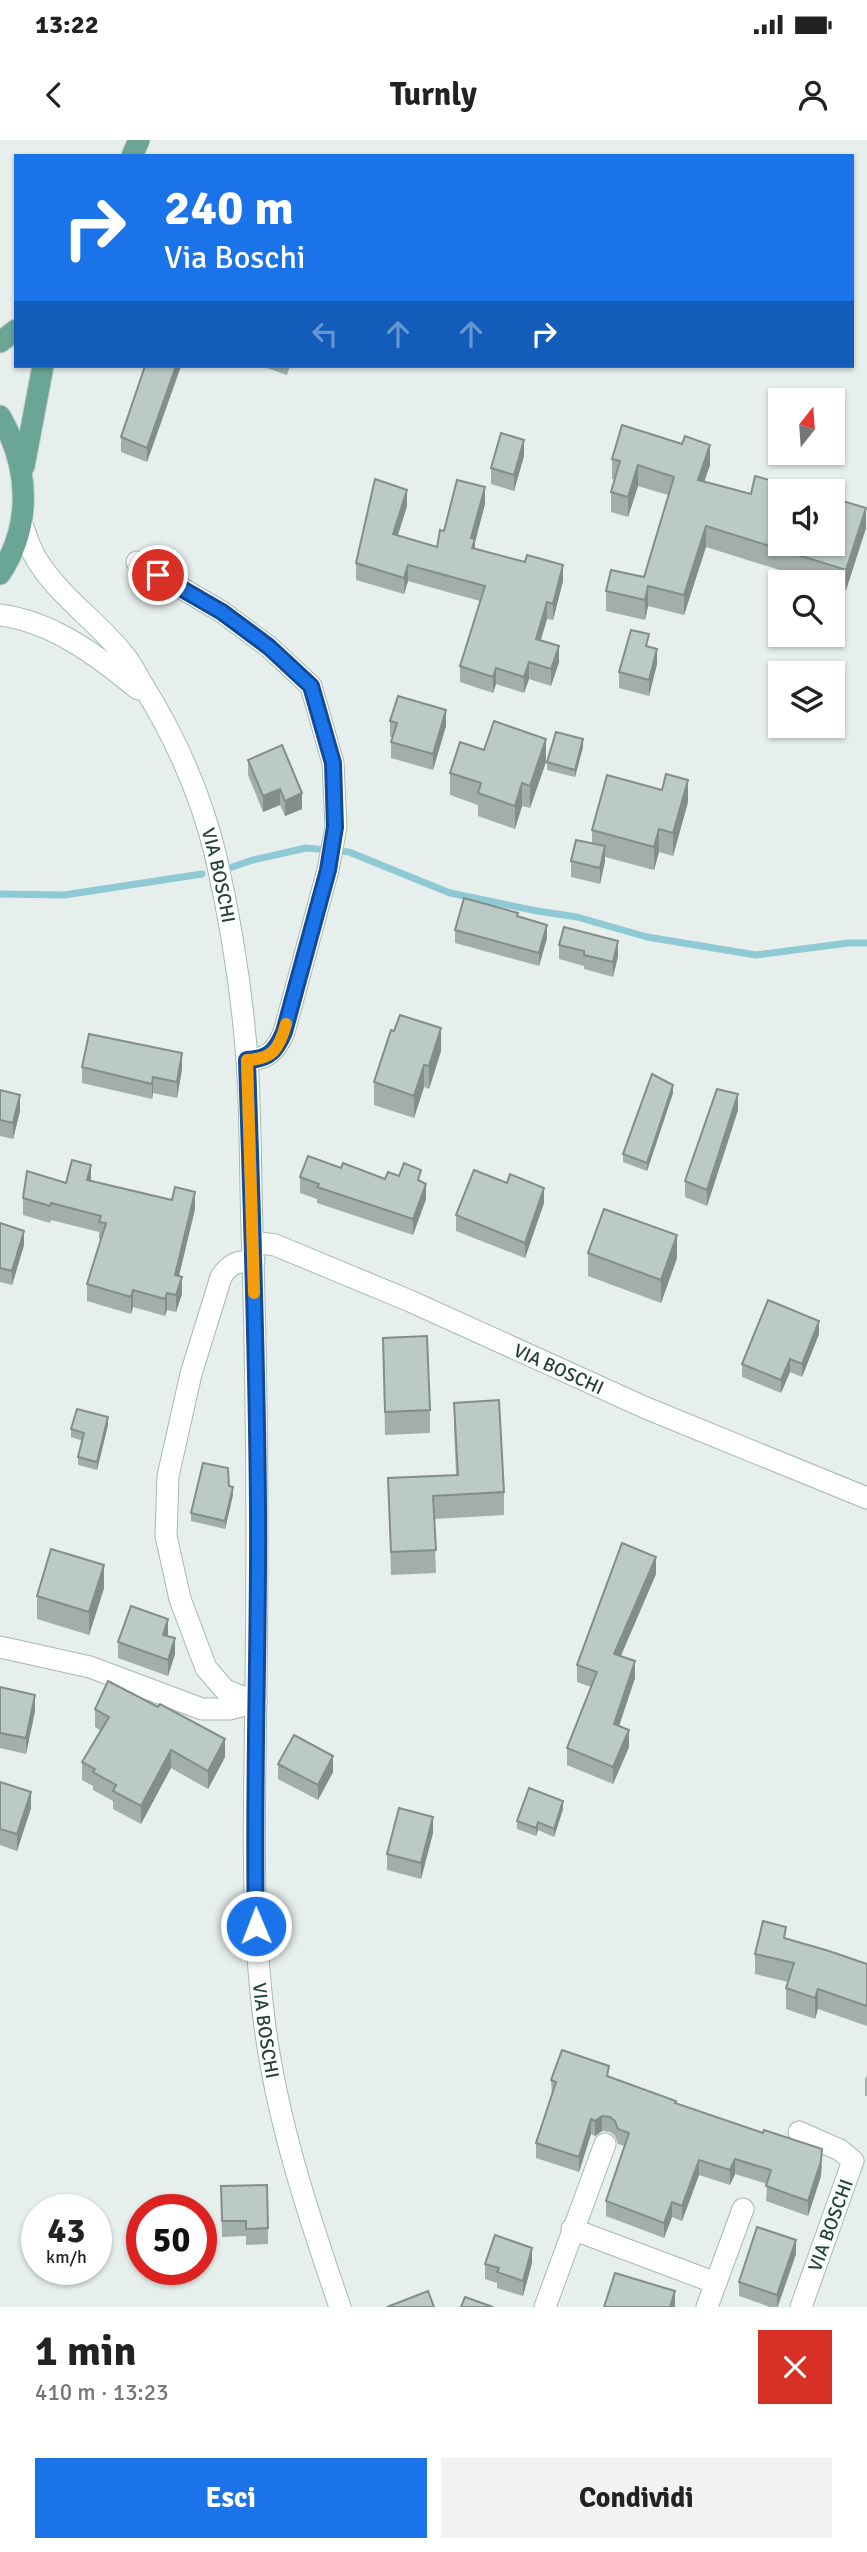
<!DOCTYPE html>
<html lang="it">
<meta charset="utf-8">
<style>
body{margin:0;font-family:Signika,sans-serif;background:#f2f2f2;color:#222;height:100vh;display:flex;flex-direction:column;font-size:26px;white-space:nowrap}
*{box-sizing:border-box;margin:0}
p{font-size:23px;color:#767676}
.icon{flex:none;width:38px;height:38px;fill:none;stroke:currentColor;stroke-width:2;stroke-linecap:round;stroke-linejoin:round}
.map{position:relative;height:2167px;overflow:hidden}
.details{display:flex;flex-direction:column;background:#fff;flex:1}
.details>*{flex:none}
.guide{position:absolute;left:14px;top:14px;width:840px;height:214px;border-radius:0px;box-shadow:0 2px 5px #0004;background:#1a73e8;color:#fff;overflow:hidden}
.needle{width:46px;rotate:17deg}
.fabs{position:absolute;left:768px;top:248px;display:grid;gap:14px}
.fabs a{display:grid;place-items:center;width:77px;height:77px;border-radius:0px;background:#fff;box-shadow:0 2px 5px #0004;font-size:35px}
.speed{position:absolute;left:21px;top:2054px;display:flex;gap:14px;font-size:35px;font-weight:700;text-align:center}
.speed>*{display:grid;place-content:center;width:91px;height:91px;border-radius:50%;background:#fff;box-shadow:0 2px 5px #0004;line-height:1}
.speed small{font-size:18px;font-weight:400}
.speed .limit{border:10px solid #d22;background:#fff;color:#111}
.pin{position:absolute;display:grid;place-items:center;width:60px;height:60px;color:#fff;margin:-30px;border:4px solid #fff;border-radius:50%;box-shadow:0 2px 7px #0007}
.me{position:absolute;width:77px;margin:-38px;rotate:359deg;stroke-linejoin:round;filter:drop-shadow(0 0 5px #0008)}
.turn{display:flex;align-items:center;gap:24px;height:147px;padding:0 35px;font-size:32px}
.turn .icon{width:91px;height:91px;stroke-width:2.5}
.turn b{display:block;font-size:49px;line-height:60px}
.lanes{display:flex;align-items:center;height:66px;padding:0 35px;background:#0003;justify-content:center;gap:35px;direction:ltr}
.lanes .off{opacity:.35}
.round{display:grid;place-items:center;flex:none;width:74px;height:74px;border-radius:0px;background:#f2f2f2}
.summary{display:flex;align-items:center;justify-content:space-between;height:119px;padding:0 35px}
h1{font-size:42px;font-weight:800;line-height:52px}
.button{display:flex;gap:14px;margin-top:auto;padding:14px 35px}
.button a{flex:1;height:80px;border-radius:0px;background:#1a73e8;color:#fff;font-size:28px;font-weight:800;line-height:80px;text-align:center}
.button a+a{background:#f2f2f2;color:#222}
.status{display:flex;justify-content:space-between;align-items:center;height:49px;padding:0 35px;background:#fff;direction:ltr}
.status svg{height:19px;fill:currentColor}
header{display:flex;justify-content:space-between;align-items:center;height:91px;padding:0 35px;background:#fff;font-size:32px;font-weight:800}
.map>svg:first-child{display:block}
</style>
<div class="status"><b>13:22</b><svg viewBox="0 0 49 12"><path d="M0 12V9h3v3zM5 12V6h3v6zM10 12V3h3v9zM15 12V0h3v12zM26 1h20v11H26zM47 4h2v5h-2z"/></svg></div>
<header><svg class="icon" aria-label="back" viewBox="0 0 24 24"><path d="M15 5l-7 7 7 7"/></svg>Turnly<svg class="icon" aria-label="person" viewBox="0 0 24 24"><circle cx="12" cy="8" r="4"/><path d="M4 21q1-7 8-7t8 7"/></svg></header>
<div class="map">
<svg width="867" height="2167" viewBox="0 0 867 2167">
<rect width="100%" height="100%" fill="#e6efeb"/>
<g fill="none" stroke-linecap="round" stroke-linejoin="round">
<g stroke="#8ec9d4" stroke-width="7">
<polyline points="232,727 253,720 306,708 349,712 450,753 537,771 577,777 647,797 756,815 848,803 867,803"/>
<polyline points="0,754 64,755 202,734"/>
</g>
<g stroke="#a8b8b2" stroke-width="23">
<g id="street">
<path d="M137 422 222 472 269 507 311 546 333 623 336 687 328 730 284 892C276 911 268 919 247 920"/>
<path id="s1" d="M253 1102 275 1105 410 1161 646 1268 867 1358"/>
<path d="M254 1121C238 1121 230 1123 221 1137L191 1234 168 1336 166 1396 180 1459 206 1528 225 1550 256 1562"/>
<polyline points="0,1507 90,1527 202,1569 229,1569 256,1562"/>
<polyline points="799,1992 840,2010 853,2021 801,2167"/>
<polyline points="572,2089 716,2143"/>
<polyline points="545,2167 605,2004"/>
<polyline points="707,2167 743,2069"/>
</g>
</g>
<g stroke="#a4bbb3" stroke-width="23">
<g id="secondary">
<path id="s2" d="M22 384C27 399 32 414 41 426 64 460 99 483 124 515 132 524 137 536 144 547 176 599 202 658 216 717 231 783 242 852 247 920 251 976 250 1032 252 1088 257 1240 258 1392 256 1544 255 1656 250 1769 264 1879 276 1978 308 2074 340 2167"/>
<path d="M0 475C53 482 98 516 138 549"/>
</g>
</g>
<g stroke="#c2cac8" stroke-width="23">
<g id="primary">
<polyline points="132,16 139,0"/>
<polyline points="0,202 16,190"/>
<path d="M0 276C29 326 33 384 0 434"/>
<polyline points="24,326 43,226"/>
</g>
</g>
<use href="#street" stroke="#fff" stroke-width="21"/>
<use href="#secondary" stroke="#fff" stroke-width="21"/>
<use href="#primary" stroke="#6aa596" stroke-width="21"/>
</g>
<g fill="#a1aea9">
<polygon points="145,226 181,226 147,322 121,312 121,297"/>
<polygon points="261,226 290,226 287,235"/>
<polygon points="524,316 514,351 491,344 491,328"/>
<polygon points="612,319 710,325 704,342 866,388 846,450 833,446 833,443 821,443 706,407 684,475 648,466 645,480 606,471 606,451 644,437 668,355 638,346 628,377 611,372 611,352 614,339 612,339"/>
<polygon points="485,364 475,402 475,408 563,441 553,480 547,479 541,500 559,522 551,546 529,539 524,553 496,544 493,553 460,542 460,526 480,461 408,441 404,454 356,440 356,423 407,366 398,395 437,407 444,391"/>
<polygon points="649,507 657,524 649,556 619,548 619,532"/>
<polygon points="390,581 446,586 433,630 391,618 391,602 393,597 390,597"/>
<polygon points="583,607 575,637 547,630 547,622"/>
<polygon points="484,610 546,622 530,668 522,666 515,689 478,676 478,665 450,655 450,633"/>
<polygon points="248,620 302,669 285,676 280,665 263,672 248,635"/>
<polygon points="688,662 673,716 659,712 654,730 605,717 600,744 571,737 571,721 592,703 592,690"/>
<polygon points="518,777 547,798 539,826 455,803 455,790"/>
<polygon points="559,805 618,816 613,837 584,829 584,826 559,819"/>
<polygon points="394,891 441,911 429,949 424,947 414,978 374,965 374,942"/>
<polygon points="82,927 182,929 177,958 153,953 152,959 82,943"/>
<polygon points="0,950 20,971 13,999 0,996"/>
<polygon points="673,953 647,1031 623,1022 623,1014"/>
<polygon points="738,970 707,1066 685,1057 685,1041"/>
<polygon points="341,1028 385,1039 399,1036 421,1041 426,1059 413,1095 317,1063 317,1059 300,1053 300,1037"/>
<polygon points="91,1040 195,1069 179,1136 182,1154 176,1172 167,1170 165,1176 133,1167 131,1174 87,1161 87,1144 101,1099 99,1099 99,1092 51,1080 50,1083 23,1075 23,1058 66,1043"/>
<polygon points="544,1063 525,1118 456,1091 456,1075"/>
<polygon points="0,1083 24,1105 12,1145 0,1142"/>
<polygon points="588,1113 677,1118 661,1163 588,1136"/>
<polygon points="819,1194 802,1237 790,1232 781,1253 742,1237 742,1224"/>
<polygon points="383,1198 430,1270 430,1293 385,1295"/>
<polygon points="454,1263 504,1352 504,1375 434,1379 436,1433 391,1435 388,1338 456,1335 454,1286"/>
<polygon points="108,1285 97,1330 78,1325 78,1317 83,1301 71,1297 71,1289"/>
<polygon points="229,1346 233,1355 225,1389 191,1381 191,1373"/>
<polygon points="656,1434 621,1516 635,1538 619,1586 629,1607 613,1644 567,1625 567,1608 591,1547 577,1542 577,1525"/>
<polygon points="104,1448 89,1495 37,1479 37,1456"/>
<polygon points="168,1494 168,1496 175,1514 168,1536 118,1518 118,1502"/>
<polygon points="0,1547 35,1571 26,1614 0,1608"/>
<polygon points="95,1569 225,1617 208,1649 171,1628 141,1684 113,1669 113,1661 93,1650 93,1646 82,1640 82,1622 101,1591 95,1587"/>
<polygon points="278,1624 333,1632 318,1660 278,1639"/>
<polygon points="0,1642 31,1668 17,1711 0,1705"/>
<polygon points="563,1669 554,1697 538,1690 536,1696 517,1689 517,1681"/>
<polygon points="433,1693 421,1739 387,1730 387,1714"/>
<polygon points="786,1799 867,1824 867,1886 818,1869 815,1879 786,1869 786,1848 788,1842 755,1834 755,1814"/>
<polygon points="867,1935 867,1956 865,1956 865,1940"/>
<polygon points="609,1937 822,2025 821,2036 808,2076 766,2061 767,2044 735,2034 730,2045 699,2035 682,2081 672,2077 664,2098 606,2076 606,2061 625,2006 618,2004 615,1996 610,1992 602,1991 595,1996 591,1994 579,2032 536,2018 536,2003 552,1956 551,1940"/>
<polygon points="221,2046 268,2088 268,2104 246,2105 246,2096 222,2097"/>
<polygon points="796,2114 778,2167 770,2167 739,2156 739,2142"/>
<polygon points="532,2123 523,2156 497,2148 497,2143 485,2139 485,2124"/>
</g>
<g fill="#838d89">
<polygon points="176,226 181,226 147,322 147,308"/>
<polygon points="524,300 524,316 514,351 514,335"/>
<polygon points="710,305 710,325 698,360 698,340"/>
<polygon points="638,325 638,346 628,377 628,357"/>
<polygon points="485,347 485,364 475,402 475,415 472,424 471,398"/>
<polygon points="407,350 407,366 393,410 393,394"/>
<polygon points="866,368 866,388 846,450 846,430"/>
<polygon points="706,386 706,407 684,475 684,455"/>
<polygon points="408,425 408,441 404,454 404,438"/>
<polygon points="563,425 563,441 553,480 553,464"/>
<polygon points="648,446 648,466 645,480 645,460"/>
<polygon points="547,462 547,479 536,515 536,499"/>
<polygon points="559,506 559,522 551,546 551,529"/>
<polygon points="657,509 657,524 649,556 649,540"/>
<polygon points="529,522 529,539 524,553 524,537"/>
<polygon points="496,528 496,544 493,553 493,537"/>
<polygon points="446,570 446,586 433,630 433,614"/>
<polygon points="546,599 546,622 530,668 530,646"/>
<polygon points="583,599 583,607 575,637 575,630"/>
<polygon points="688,640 688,662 673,716 673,693"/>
<polygon points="522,643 522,666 515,689 515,666"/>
<polygon points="280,649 280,665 263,672 263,656"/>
<polygon points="302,653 302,669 285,676 285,661"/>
<polygon points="659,689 659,712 654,730 654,707"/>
<polygon points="605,706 605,722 600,744 600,728"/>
<polygon points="547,785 547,798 539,826 539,813"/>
<polygon points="618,801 618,816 613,837 613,822"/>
<polygon points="441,888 441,911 429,949 429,926"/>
<polygon points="182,913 182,929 177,958 177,942"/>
<polygon points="424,925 424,947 414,978 414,956"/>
<polygon points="153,937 153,953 152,959 152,944"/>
<polygon points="673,945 673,953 647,1031 647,1023"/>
<polygon points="738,954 738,970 707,1066 707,1050"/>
<polygon points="20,955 20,971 13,999 13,983"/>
<polygon points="91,1025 91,1042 87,1040"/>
<polygon points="426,1044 426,1059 413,1095 413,1079"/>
<polygon points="544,1048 544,1063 525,1118 525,1103"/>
<polygon points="195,1052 195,1069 175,1152 175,1135"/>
<polygon points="24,1091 24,1105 12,1145 12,1131"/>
<polygon points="677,1095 677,1118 661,1163 661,1140"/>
<polygon points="182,1137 182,1154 176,1172 176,1155"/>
<polygon points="133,1150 133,1167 131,1174 131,1157"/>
<polygon points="167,1153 167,1170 165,1176 165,1159"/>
<polygon points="819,1181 819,1194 802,1237 802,1224"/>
<polygon points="790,1219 790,1232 781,1253 781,1240"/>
<polygon points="108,1277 108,1285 97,1330 97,1322"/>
<polygon points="233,1347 233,1355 225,1389 225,1381"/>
<polygon points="656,1417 656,1434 614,1531 614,1514"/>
<polygon points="104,1425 104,1448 89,1495 89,1472"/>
<polygon points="168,1479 168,1494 163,1510 163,1495"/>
<polygon points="175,1498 175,1514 168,1536 168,1520"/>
<polygon points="635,1521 635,1538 614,1601 614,1584"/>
<polygon points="35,1555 35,1571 26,1614 26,1598"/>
<polygon points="629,1590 629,1607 613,1644 613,1627"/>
<polygon points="225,1599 225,1617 208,1649 208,1631"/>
<polygon points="171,1610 171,1628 141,1684 141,1666"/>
<polygon points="333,1616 333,1632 318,1660 318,1645"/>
<polygon points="31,1652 31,1668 17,1711 17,1694"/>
<polygon points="563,1661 563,1669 554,1697 554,1689"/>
<polygon points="433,1677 433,1693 421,1739 421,1723"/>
<polygon points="538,1682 538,1690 536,1696 536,1688"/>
<polygon points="818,1849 818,1869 815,1879 815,1858"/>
<polygon points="602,1976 602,1991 595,1996 595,1981"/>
<polygon points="591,1979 591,1994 579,2032 579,2017"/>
<polygon points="822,2009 821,2036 808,2076 808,2061"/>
<polygon points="735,2019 735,2034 730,2045 730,2030"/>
<polygon points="699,2020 699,2035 682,2081 682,2066"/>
<polygon points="672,2062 672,2077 664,2098 664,2083"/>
<polygon points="796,2100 796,2114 777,2167 777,2155"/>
<polygon points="532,2108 532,2123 523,2156 523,2141"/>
<polygon points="675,2151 675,2167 670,2167"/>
</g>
<g fill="#bbcac4" stroke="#838d89" stroke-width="2">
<polygon points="145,226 176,226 147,308 121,297"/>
<polygon points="622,285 682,304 685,296 710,305 698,340 751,354 755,336 811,352 780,352 780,404 833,404 833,358 866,368 846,430 706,386 684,455 648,446 645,460 606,451 611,430 644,437 674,337 638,325 628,357 611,352 620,321 612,319"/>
<polygon points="501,293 524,300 514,335 491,328"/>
<polygon points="375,339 407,350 393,394 437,407 440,390 444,391 457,340 485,347 471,398 475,399 472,408 525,422 527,415 563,425 553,464 547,462 536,499 559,506 551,529 529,522 524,537 496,528 493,537 460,526 485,446 408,425 404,438 356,423"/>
<polygon points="631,490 649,494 646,506 657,509 649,540 619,532"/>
<polygon points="398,556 446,570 433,614 391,602 397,583 390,581"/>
<polygon points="494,581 546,599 530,646 522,643 515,666 478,653 481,643 450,633 460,602 484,610"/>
<polygon points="556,592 583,599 575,630 547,622"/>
<polygon points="282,605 302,653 285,661 280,649 263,656 248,620"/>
<polygon points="666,634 688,640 673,693 659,689 654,707 592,690 607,635 662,650"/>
<polygon points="576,700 605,706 600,728 571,721"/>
<polygon points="464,758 518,773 517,776 547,785 539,813 455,790"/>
<polygon points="564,787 618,801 613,822 584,815 584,811 559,805"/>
<polygon points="400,875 441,888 429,926 424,925 414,956 374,942 391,890 394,891"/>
<polygon points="89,894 182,913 177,942 153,937 152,944 82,927"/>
<polygon points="652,934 673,945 647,1023 623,1014"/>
<polygon points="717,949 738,954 707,1050 685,1041"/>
<polygon points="0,950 20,955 13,983 0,980"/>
<polygon points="308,1016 341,1028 343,1023 385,1039 388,1032 399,1036 404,1023 421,1030 418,1040 426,1044 413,1079 317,1047 319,1044 300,1037"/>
<polygon points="72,1020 91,1025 87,1040 172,1060 175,1047 195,1052 175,1135 182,1137 176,1155 167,1153 165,1159 133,1150 131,1157 87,1144 106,1083 99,1082 101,1076 51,1063 50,1066 23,1058 27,1031 66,1043"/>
<polygon points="474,1030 507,1043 510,1034 544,1048 525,1103 456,1075"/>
<polygon points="604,1069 677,1095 661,1140 588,1113"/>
<polygon points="0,1083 24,1091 12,1131 0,1128"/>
<polygon points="768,1160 819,1181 802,1224 790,1219 781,1240 742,1224"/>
<polygon points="427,1196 430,1270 385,1272 383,1198"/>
<polygon points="499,1260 504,1352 433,1356 436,1410 391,1412 388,1338 458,1335 454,1263"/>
<polygon points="77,1269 108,1277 97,1322 78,1317 84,1293 71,1289"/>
<polygon points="203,1323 228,1328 229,1346 233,1347 225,1381 191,1373"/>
<polygon points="622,1403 656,1417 614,1514 635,1521 614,1584 629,1590 613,1627 567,1608 597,1532 577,1525"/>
<polygon points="51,1409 104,1425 89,1472 37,1456"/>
<polygon points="131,1466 168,1479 163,1495 175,1498 168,1520 118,1502"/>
<polygon points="108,1541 158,1567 160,1564 225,1599 208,1631 171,1610 141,1666 113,1651 116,1645 93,1632 95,1629 82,1622 109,1577 95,1569"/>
<polygon points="0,1547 35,1555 26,1598 0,1593"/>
<polygon points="294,1595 333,1616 318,1645 278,1624"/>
<polygon points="0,1642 31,1652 17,1694 0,1689"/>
<polygon points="529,1648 563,1661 554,1689 538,1682 536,1688 517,1681"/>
<polygon points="399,1668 433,1677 421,1723 387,1714"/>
<polygon points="763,1781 786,1787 784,1798 829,1811 867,1824 867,1866 818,1849 815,1858 786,1848 794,1823 755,1814"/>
<polygon points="562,1910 609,1926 607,1936 676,1961 675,1963 763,1993 764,1990 822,2009 821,2021 808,2061 766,2046 771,2030 735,2019 730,2030 699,2020 682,2066 672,2062 664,2083 606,2061 629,1993 618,1989 615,1981 610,1977 602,1976 595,1981 591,1979 579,2017 536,2003 556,1942 551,1940"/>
<polygon points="267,2045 268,2088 246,2089 246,2081 222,2081 221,2046"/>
<polygon points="757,2087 796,2100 777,2155 739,2142"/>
<polygon points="495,2095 532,2108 523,2141 497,2132 499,2128 485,2124"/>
<polygon points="615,2133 675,2151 670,2167 604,2167"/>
<polygon points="428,2151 434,2167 387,2167"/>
<polygon points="465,2157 493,2167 461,2167"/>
</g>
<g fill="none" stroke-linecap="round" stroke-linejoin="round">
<g stroke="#114b97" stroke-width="18">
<path id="route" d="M158 435 222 472 269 507 311 546 333 623 335 687 328 730 284 892C276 911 269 919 247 920 252 1069 257 1219 258 1369 259 1508 253 1647 256 1786"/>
</g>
<use href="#route" stroke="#1a73e8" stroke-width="12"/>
<path stroke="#f59e0b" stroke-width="12" d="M254 1153 247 920C273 919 279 909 286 884"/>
</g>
<g text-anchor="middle" stroke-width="5" stroke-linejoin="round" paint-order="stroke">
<g font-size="19" fill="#24423a" stroke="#f7fbf9">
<text dy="7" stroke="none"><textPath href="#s2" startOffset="410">VIA BOSCHI</textPath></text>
<text dy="7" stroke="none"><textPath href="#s1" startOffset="332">VIA BOSCHI</textPath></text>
<text dy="7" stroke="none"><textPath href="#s2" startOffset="1568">VIA BOSCHI</textPath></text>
<text transform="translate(830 2085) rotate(-70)" y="7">VIA BOSCHI</text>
</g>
</g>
</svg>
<div class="fabs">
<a><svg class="needle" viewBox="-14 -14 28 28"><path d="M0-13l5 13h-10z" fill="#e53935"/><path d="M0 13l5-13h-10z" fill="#767676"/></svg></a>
<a><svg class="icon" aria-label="sound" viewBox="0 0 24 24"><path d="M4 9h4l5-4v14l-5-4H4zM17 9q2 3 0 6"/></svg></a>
<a><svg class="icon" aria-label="search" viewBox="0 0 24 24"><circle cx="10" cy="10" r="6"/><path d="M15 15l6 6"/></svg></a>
<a><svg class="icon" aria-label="layers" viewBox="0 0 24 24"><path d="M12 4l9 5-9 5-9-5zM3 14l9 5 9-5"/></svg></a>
</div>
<div class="speed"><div>43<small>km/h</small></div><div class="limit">50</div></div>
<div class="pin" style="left:158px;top:435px;background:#d93025"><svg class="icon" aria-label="arrive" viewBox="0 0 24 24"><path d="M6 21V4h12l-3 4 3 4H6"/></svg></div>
<svg class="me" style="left:256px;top:1786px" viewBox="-20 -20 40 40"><circle r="17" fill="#1a73e8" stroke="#fff" stroke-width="3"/><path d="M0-11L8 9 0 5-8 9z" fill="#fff"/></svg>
<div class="guide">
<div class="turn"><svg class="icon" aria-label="right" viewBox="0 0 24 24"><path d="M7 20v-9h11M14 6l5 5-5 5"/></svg><div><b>240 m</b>Via Boschi</div></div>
<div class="lanes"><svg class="icon off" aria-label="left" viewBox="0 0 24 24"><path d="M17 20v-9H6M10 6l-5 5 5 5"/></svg><svg class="icon off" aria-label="ahead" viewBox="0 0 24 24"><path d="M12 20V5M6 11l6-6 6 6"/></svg><svg class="icon off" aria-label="ahead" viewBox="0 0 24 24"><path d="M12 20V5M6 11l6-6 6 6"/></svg><svg class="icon" aria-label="right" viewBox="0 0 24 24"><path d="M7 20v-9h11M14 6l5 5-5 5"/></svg></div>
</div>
</div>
<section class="details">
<div class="summary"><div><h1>1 min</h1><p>410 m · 13:23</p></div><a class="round" style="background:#d93025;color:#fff"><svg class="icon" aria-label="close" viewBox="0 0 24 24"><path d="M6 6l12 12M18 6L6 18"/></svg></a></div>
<div class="button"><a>Esci</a><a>Condividi</a></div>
</section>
